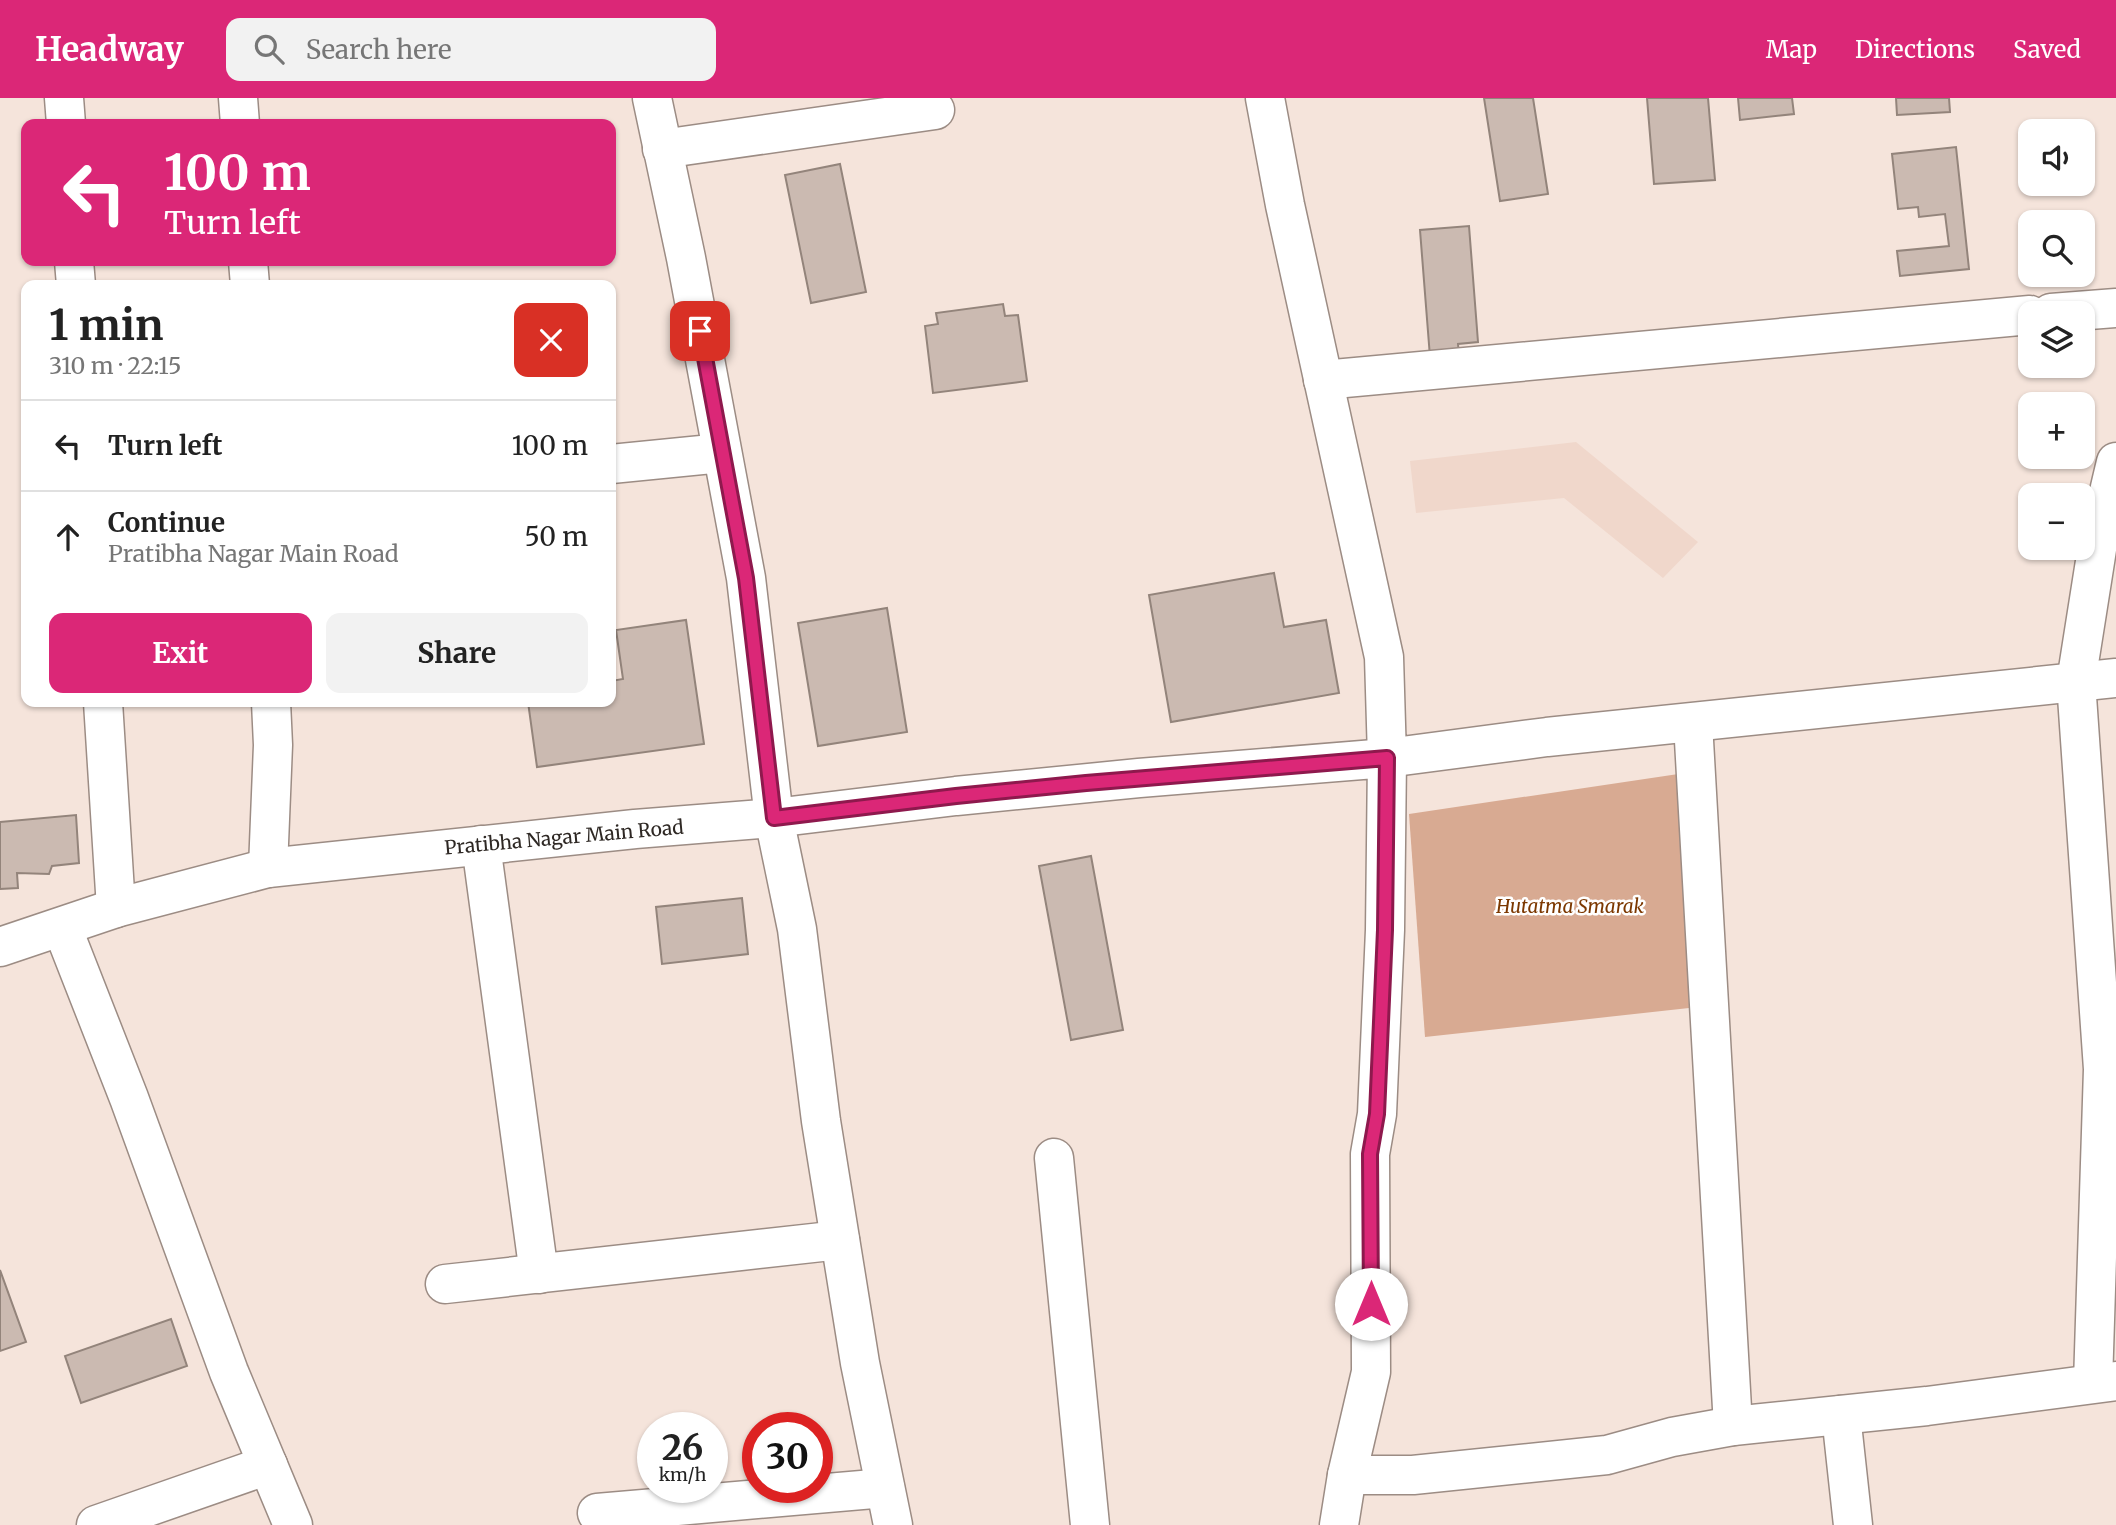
<!DOCTYPE html>
<meta charset="utf-8">
<style>
body{margin:0;font-family:Merriweather,serif;background:#f2f2f2;color:#222;height:100vh;display:flex;flex-direction:column;font-size:26px;white-space:nowrap}
*{box-sizing:border-box;margin:0}
p{font-size:23px;color:#767676}
.icon{flex:none;width:38px;height:38px;fill:none;stroke:currentColor;stroke-width:2;stroke-linecap:round;stroke-linejoin:round}
.map{position:relative;flex:1;overflow:hidden}
.sheet{position:absolute;left:21px;top:182px;width:595px;height:427px;display:flex;flex-direction:column;background:#fff;border-radius:14px;box-shadow:0 2px 5px #0004}
.sheet>*{flex:none}
.guide{position:absolute;left:21px;top:21px;width:595px;height:147px;border-radius:14px;box-shadow:0 2px 5px #0004;background:#db2777;color:#fff;overflow:hidden}
.fabs{position:absolute;left:2018px;top:21px;display:grid;gap:14px}
.fabs a{display:grid;place-items:center;width:77px;height:77px;border-radius:14px;background:#fff;box-shadow:0 2px 5px #0004;font-size:35px}
.speed{position:absolute;left:637px;top:1314px;display:flex;gap:14px;font-size:35px;font-weight:700;text-align:center}
.speed>*{display:grid;place-content:center;width:91px;height:91px;border-radius:50%;background:#fff;box-shadow:0 2px 5px #0004;line-height:1}
.speed small{font-size:18px;font-weight:400}
.speed .limit{border:10px solid #d22;background:#fff;color:#111}
.pin{position:absolute;display:grid;place-items:center;width:60px;height:60px;color:#fff;margin:-30px;border-radius:14px;box-shadow:0 4px 10px #0006}
.me{position:absolute;width:77px;margin:-38px;rotate:0deg;stroke-linejoin:round;filter:drop-shadow(0 0 5px #0008)}
.turn{display:flex;align-items:center;gap:24px;height:147px;padding:0 28px;font-size:32px}
.turn .icon{width:91px;height:91px;stroke-width:2.5}
.turn b{display:block;font-size:49px;line-height:60px}
.round{display:grid;place-items:center;flex:none;width:74px;height:74px;border-radius:14px;background:#f2f2f2}
.overview{display:flex;align-items:center;justify-content:space-between;height:119px;padding:0 28px}
h1{font-size:42px;font-weight:700;line-height:52px}
.cta{display:flex;gap:14px;margin-top:auto;padding:14px 28px}
.cta a{flex:1;height:80px;border-radius:14px;background:#db2777;color:#fff;font-size:28px;font-weight:700;line-height:80px;text-align:center}
.cta a+a{background:#f2f2f2;color:#222}
ul{padding:0;list-style:none}
li{display:flex;align-items:center;gap:21px;height:91px;padding:0 28px;border-top:2px solid #e0e0e0}
li div{flex:1}
li b{display:block;font-size:26px}
li em{font-style:normal}
header{display:flex;align-items:center;gap:42px;box-sizing:border-box;height:98px;padding:0 35px;background:#db2777;color:#fff}
header strong{font-size:33px}
nav{display:flex;gap:38px;margin-inline-start:auto;font-size:24px}
.search{width:490px;height:63px;background:#f2f2f2;display:flex;align-items:center;gap:18px;box-sizing:border-box;padding:0 24px;border-radius:14px;color:#767676;font-size:26px}
.map>svg:first-child{display:block}
</style>
<header>
<strong>Headway</strong>
<div class="search"><svg class="icon" aria-label="search" viewBox="0 0 24 24"><circle cx="10" cy="10" r="6"/><path d="M15 15l6 6"/></svg>Search here</div>
<nav><a>Map</a><a>Directions</a><a>Saved</a></nav>
</header>
<div class="map">
<svg width="2116" height="1427" viewBox="0 0 2116 1427">
<rect width="100%" height="100%" fill="#f5e4db"/>
<polygon fill="#f0d7cb" points="1576,344 1698,444 1663,480 1564,400 1416,415 1410,363"/>
<polygon fill="#d8aa92" points="1685,675 1689,910 1425,939 1409,716"/>
<g fill="#cbbab1" stroke="#93847b" stroke-width="2">
<polygon points="1484,0 1533,0 1548,96 1500,103"/>
<polygon points="1647,0 1708,0 1715,82 1654,86"/>
<polygon points="1738,0 1792,0 1794,16 1740,22"/>
<polygon points="1896,0 1949,0 1950,14 1897,17"/>
<polygon points="1956,49 1969,171 1900,178 1897,153 1949,148 1945,116 1919,119 1918,109 1898,111 1892,56"/>
<polygon points="840,66 866,194 811,205 785,77"/>
<polygon points="1469,128 1478,244 1458,246 1459,257 1430,259 1420,132"/>
<polygon points="1003,206 1005,218 1018,217 1027,283 933,295 925,228 938,226 936,215"/>
<polygon points="1274,475 1284,529 1326,522 1339,595 1171,624 1149,497"/>
<polygon points="887,510 907,634 818,648 798,525"/>
<polygon points="686,522 704,646 537,669 528,604 611,604 611,583 623,581 616,532"/>
<polygon points="76,717 79,765 52,768 49,776 17,775 18,790 0,791 0,724"/>
<polygon points="1091,758 1123,932 1071,942 1039,768"/>
<polygon points="742,800 748,856 662,866 656,809"/>
<polygon points="0,1172 26,1244 0,1253"/>
<polygon points="171,1221 187,1268 81,1305 65,1258"/>
</g>
<g fill="none" stroke-linecap="round" stroke-linejoin="round">
<g stroke="#9c8c84" stroke-width="41">
<g id="minor">
<polyline points="64,0 66,26"/>
<polyline points="238,0 240,26"/>
<polyline points="652,0 686,160 746,480 774,720 797,831 821,1023 860,1265 893,1427"/>
<polyline points="1265,0 1285,107 1384,559 1387,660 1547,639 2116,580"/>
<polyline points="662,51 935,12"/>
<polyline points="74,163 76,187"/>
<polyline points="248,163 250,187"/>
<polyline points="2051,215 2116,210"/>
<polyline points="1323,282 2030,217"/>
<polyline points="611,366 722,355"/>
<polyline points="103,604 116,810"/>
<polyline points="1693,625 1733,1328"/>
<polyline points="481,747 539,1176"/>
<polyline points="268,770 273,647 271,604"/>
<polyline points="62,829 129,1000 229,1274 293,1427"/>
<polyline points="0,849 116,810 268,770 635,731 774,720 956,698 1139,680 1387,660 1385,832 1377,1016 1370,1056 1371,1274 1347,1377 1339,1427"/>
<polyline points="1054,1060 1090,1427"/>
<polyline points="445,1186 840,1142"/>
<polyline points="2093,1285 2103,971 2076,584 2100,432 2116,364"/>
<polyline points="1841,1317 1853,1427"/>
<polyline points="1347,1377 1413,1377 1607,1357 1672,1339 1733,1328 1927,1308 2116,1283"/>
<polyline points="597,1415 885,1390"/>
<polyline points="96,1427 268,1367"/>
</g>
</g>
<use href="#minor" stroke="#fff" stroke-width="38"/>
</g>
<g fill="none" stroke-linecap="round" stroke-linejoin="round">
<g stroke="#8e194d" stroke-width="18">
<polyline id="route" points="700,233 746,480 774,720 956,698 1086,685 1387,660 1385,832 1377,1016 1370,1056 1371,1206"/>
</g>
<use href="#route" stroke="#db2777" stroke-width="12"/>
</g>
<g text-anchor="middle" stroke-width="5" stroke-linejoin="round" paint-order="stroke">
<g font-size="19" fill="#2e2824" stroke="#fff">
<text transform="translate(564 739) rotate(-5)" y="7">Pratibha Nagar Main Road</text>
</g>
<g font-size="19" font-style="italic" fill="#7c3801" stroke="#fff">
<text x="1570" y="815">Hutatma Smarak</text>
</g>
</g>
</svg>
<div class="fabs">
<a><svg class="icon" aria-label="sound" viewBox="0 0 24 24"><path d="M4 9h4l5-4v14l-5-4H4zM17 9q2 3 0 6"/></svg></a>
<a><svg class="icon" aria-label="search" viewBox="0 0 24 24"><circle cx="10" cy="10" r="6"/><path d="M15 15l6 6"/></svg></a>
<a><svg class="icon" aria-label="layers" viewBox="0 0 24 24"><path d="M12 4l9 5-9 5-9-5zM3 14l9 5 9-5"/></svg></a>
<a>+</a>
<a>−</a>
</div>
<div class="speed"><div>26<small>km/h</small></div><div class="limit">30</div></div>
<div class="pin" style="left:700px;top:233px;background:#d93025"><svg class="icon" aria-label="arrive" viewBox="0 0 24 24"><path d="M6 21V4h12l-3 4 3 4H6"/></svg></div>
<svg class="me" style="left:1371px;top:1206px" viewBox="-20 -20 40 40"><circle r="19" fill="#fff"/><path d="M0-13L10 11 0 6-10 11z" fill="#db2777"/></svg>
<div class="guide">
<div class="turn"><svg class="icon" aria-label="left" viewBox="0 0 24 24"><path d="M17 20v-9H6M10 6l-5 5 5 5"/></svg><div><b>100 m</b>Turn left</div></div>
</div>
<section class="sheet">
<div class="overview"><div><h1>1 min</h1><p>310 m · 22:15</p></div><a class="round" style="background:#d93025;color:#fff"><svg class="icon" aria-label="close" viewBox="0 0 24 24"><path d="M6 6l12 12M18 6L6 18"/></svg></a></div>
<ul>
<li><svg class="icon" aria-label="left" viewBox="0 0 24 24"><path d="M17 20v-9H6M10 6l-5 5 5 5"/></svg><div><b>Turn left</b></div><em>100 m</em></li>
<li><svg class="icon" aria-label="ahead" viewBox="0 0 24 24"><path d="M12 20V5M6 11l6-6 6 6"/></svg><div><b>Continue</b><p>Pratibha Nagar Main Road</p></div><em>50 m</em></li>
</ul>
<div class="cta"><a>Exit</a><a>Share</a></div>
</section>
</div>
